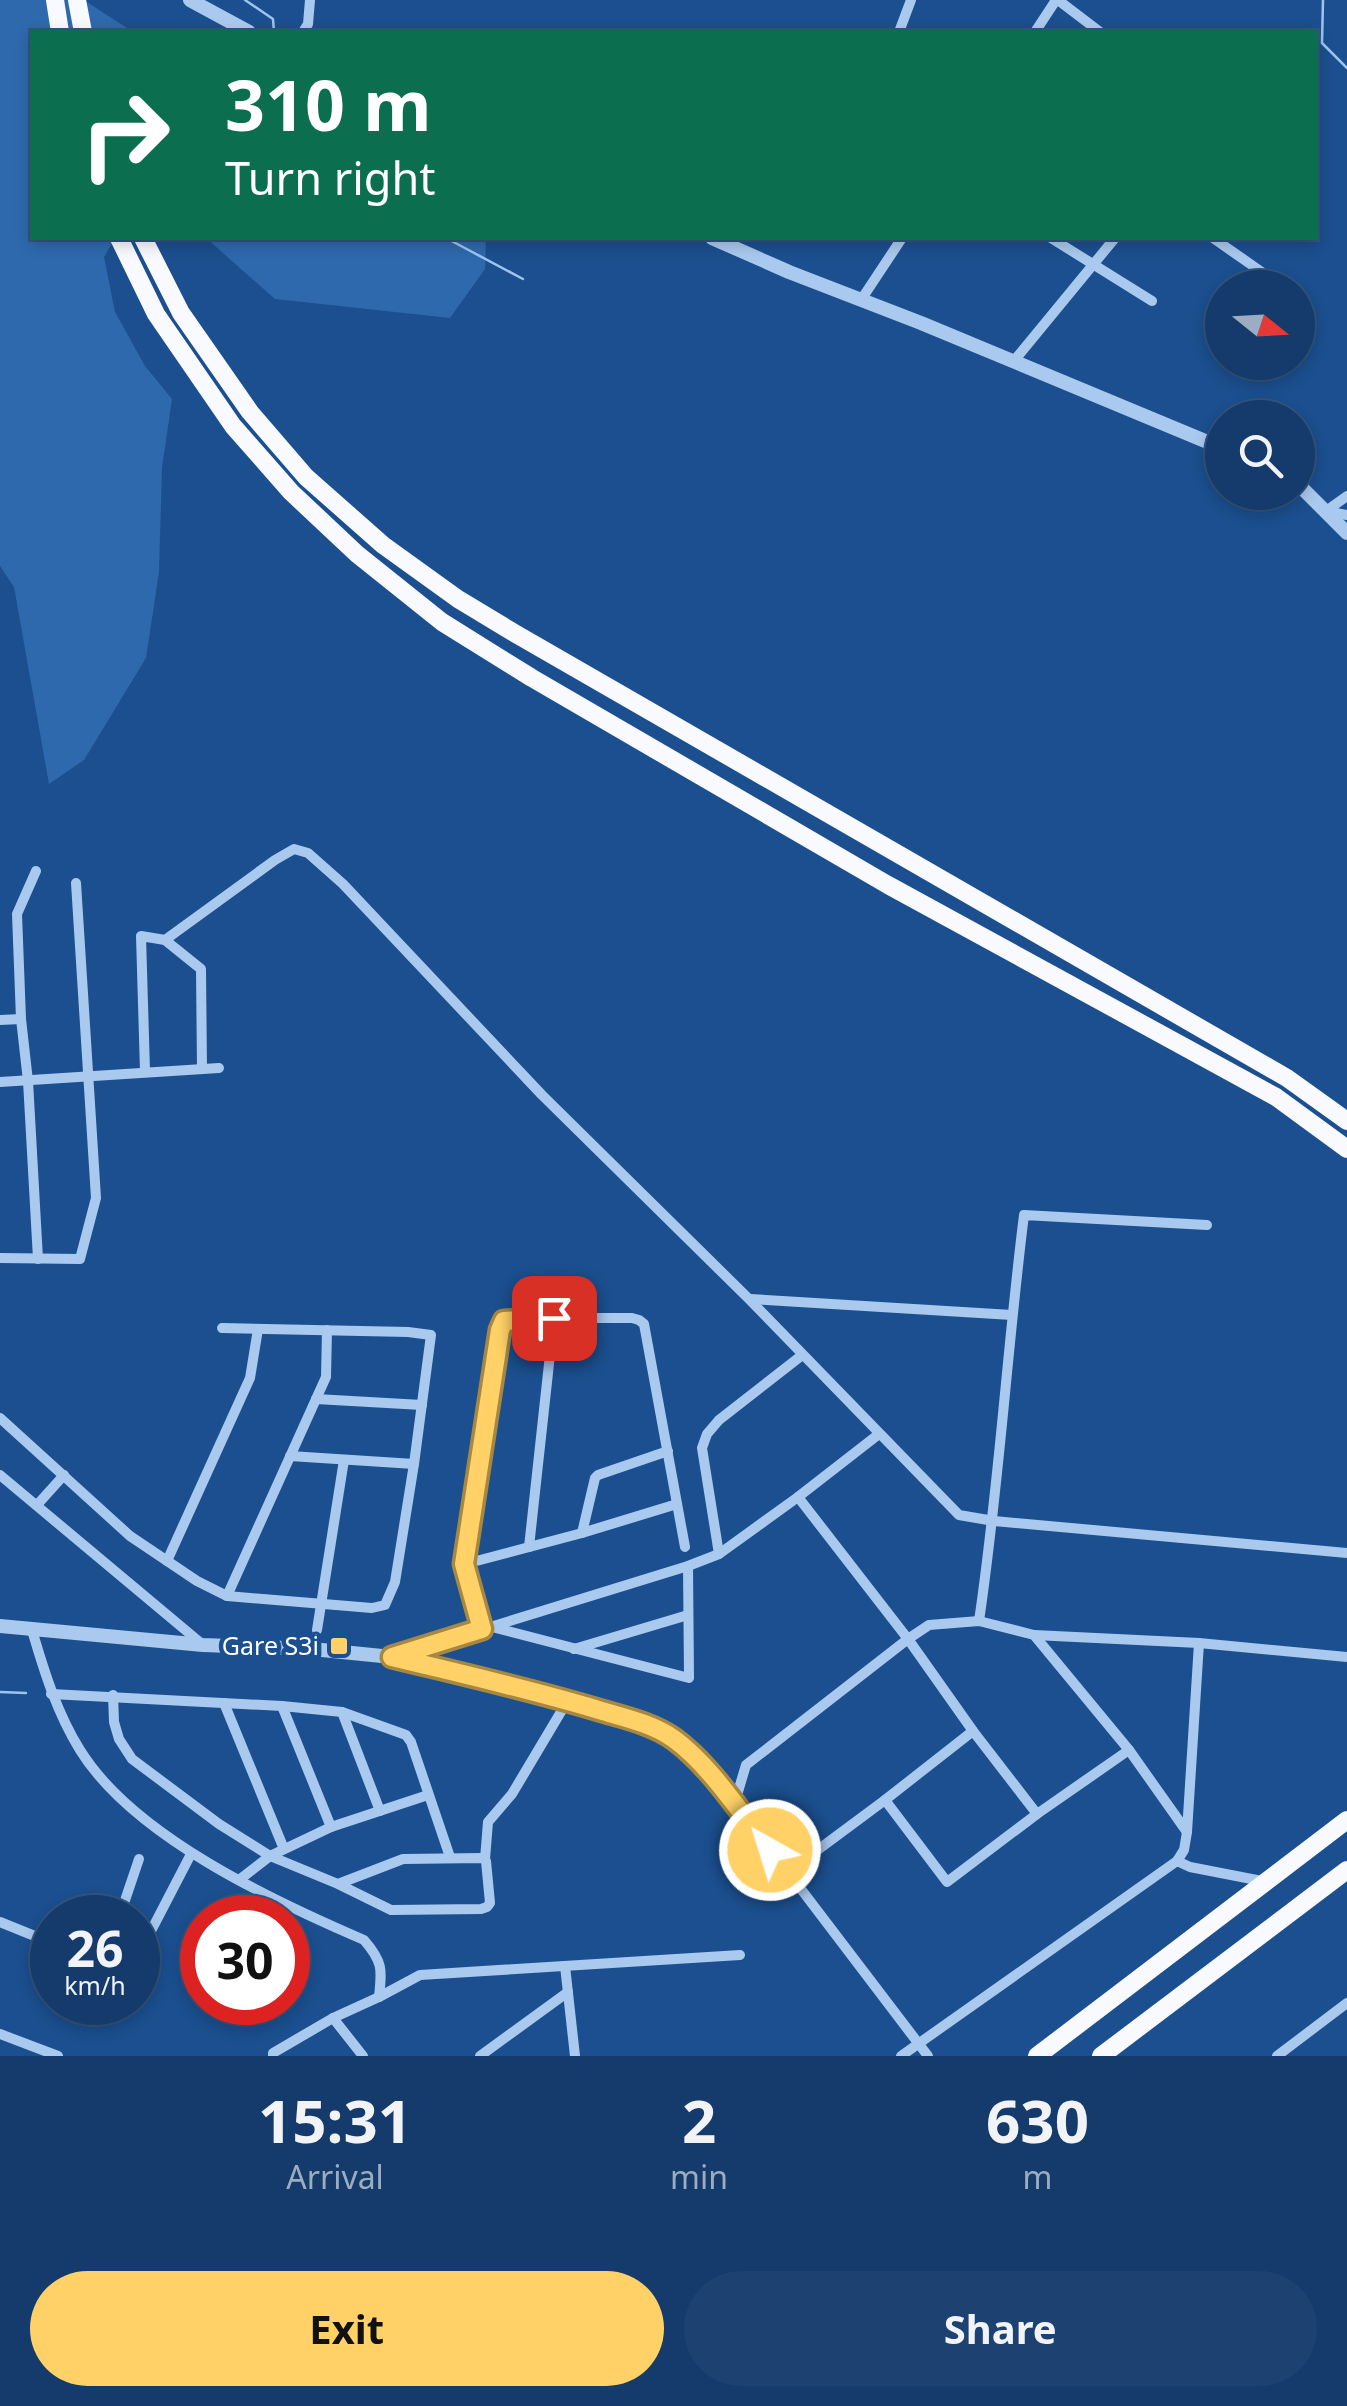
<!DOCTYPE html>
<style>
body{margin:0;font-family:"Noto Sans",sans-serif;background:#1d4271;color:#f1f3f6;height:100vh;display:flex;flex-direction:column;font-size:38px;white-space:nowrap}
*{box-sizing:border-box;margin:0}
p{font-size:32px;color:#9dadc1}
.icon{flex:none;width:55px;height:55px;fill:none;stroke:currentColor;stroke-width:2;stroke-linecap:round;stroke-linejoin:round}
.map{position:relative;height:2056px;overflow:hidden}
.side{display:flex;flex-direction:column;background:#143b6b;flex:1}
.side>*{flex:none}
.top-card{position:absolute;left:30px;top:30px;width:1288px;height:210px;border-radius:0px;box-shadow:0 5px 15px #0003,0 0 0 2px #33557e;background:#0b6e4f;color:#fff;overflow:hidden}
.needle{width:65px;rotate:108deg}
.buttons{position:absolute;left:1205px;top:270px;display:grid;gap:20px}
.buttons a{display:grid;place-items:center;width:110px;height:110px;border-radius:50%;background:#143b6b;box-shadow:0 5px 15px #0003,0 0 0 2px #33557e;font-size:50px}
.speed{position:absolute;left:30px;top:1895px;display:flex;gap:20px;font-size:50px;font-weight:700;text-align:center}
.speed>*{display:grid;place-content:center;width:130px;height:130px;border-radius:50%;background:#143b6b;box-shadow:0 5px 15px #0003,0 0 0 2px #33557e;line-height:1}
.speed small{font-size:25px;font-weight:400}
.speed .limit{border:15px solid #d22;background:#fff;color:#111}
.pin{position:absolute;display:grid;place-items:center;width:85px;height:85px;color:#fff;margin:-42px;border-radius:20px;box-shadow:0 5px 15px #0006}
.me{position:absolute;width:110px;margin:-55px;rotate:321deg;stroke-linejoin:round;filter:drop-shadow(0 0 8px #0008)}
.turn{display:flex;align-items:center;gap:35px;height:210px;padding:0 30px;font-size:45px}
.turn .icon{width:130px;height:130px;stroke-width:2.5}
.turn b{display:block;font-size:70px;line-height:85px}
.eta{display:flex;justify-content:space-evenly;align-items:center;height:170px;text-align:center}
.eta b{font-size:60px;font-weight:700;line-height:70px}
.button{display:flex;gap:20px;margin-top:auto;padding:20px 30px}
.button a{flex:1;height:115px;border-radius:60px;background:#ffd166;color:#111;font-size:40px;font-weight:700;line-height:115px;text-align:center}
.button a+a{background:#1d4271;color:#f1f3f6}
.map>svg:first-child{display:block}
</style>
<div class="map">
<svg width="1347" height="2056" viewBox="0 0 1347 2056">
<rect width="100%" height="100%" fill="#1b4f8f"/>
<g fill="#2e69ad">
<polygon points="0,0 84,0 133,32 32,32 32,238 115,238 104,257 115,312 145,366 172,399 162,468 159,572 146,658 84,760 49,784 14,587 0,566"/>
<polygon points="206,238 486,238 485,269 450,318 275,299"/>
</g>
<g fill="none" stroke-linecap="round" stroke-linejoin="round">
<g stroke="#9cc4f0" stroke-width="2.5">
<polyline points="245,0 273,19 274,32"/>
<polyline points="1323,0 1322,43 1347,68"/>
<polyline points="446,238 523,279"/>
<polyline points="0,1692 26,1693"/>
</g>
<g stroke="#a9c9ee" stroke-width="10">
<polyline points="1058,0 1100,32"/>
<polyline points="303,32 308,24 310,0"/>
<polyline points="899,32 911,0"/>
<polyline points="1035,32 1056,0"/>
<polyline points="1051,238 1152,301"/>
<polyline points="1213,238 1266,275"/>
<polyline points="861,300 902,238"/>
<polyline points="1013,362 1115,238"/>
<polyline points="1326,511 1347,496"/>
<polyline points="1326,511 1347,515"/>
<polyline points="36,871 17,914 21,1019 28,1081 38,1259"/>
<polyline points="165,940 275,860 294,849 308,853 343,884 542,1095 749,1299 959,1515 994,1521 1347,1553"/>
<polyline points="0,1020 21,1019"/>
<polyline points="145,1071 141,936 165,940 201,969 202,1068"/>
<polyline points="0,1082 219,1068"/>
<polyline points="0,1258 80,1259 96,1198 76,883"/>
<polyline points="750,1299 1012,1315"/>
<polyline points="316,1399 422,1405"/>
<polyline points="0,1418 130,1536 197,1581 227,1596 372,1608 385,1605 395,1582 414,1464 431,1335 408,1332 222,1328"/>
<polyline points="290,1456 414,1464"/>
<polyline points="0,1475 202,1644"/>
<polyline points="798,1497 908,1639 973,1731 1037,1814"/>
<polyline points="37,1505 64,1475"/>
<polyline points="582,1533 595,1478 598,1475 668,1451"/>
<polyline points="529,1547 554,1318"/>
<polyline points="719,1554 702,1448 707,1434 719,1420 801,1356"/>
<polyline points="167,1561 250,1378 258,1329"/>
<polyline points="465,1564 582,1533 677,1504"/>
<polyline points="227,1596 326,1377 327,1330"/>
<path d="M979 1621C999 1486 1007 1350 1024 1215L1207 1225"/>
<polyline points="492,1627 689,1678 688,1566"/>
<polyline points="483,1629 465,1564 500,1330 503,1321 554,1318 632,1318 639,1320 644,1324 685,1547"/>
<path d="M32 1630C44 1671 57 1713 80 1750 133 1836 273 1901 364 1940 383 1962 382 1969 379 1997"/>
<polyline points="317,1630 344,1460"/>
<polyline points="1034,1635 1199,1643 1347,1657"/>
<polyline points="574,1649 688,1615"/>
<polyline points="396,1656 688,1566 719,1554 798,1497 879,1434"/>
<polyline points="51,1694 282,1706 342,1712 406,1735 411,1742 450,1857"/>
<polyline points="113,1695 114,1722 119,1739 132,1759 219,1824 270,1856 338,1884 403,1859 483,1858 486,1861 490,1903 487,1907 481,1909 391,1910 338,1884"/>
<polyline points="224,1703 284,1849"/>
<polyline points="282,1706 331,1827"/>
<polyline points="342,1712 380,1811"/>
<polyline points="973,1731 885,1800 947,1882 1037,1814 1129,1750"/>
<polyline points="715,1780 788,1872 928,2056"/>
<polyline points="734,1805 746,1765 908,1639 929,1625 979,1621 1034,1635 1129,1750 1187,1832"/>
<polyline points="485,1859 488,1822 512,1794 568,1700"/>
<polyline points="1177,1861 1190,1867 1267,1882"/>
<polyline points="788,1872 885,1800"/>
<polyline points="239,1880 270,1856 331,1827 428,1795"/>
<polyline points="119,1918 139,1859"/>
<polyline points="0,1922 52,1943"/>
<polyline points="138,1956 191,1854"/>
<polyline points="565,1966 575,2056"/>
<polyline points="333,2018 363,2056"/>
<polyline points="0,2034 58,2056"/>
<polyline points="273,2056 273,2053 333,2018 379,1997 420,1975 740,1955"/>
<polyline points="480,2056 568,1992"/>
<polyline points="901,2056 1177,1861 1184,1850 1187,1832 1199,1643"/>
<polyline points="1277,2056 1347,2003"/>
</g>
<g stroke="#a9c9ee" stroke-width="14">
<polyline points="190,0 249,32"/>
<polyline points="712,238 789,272 921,323 1222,448"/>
<polyline points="1298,484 1347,533"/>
<polyline points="0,1626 203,1645 312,1649 392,1657 568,1700 647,1724 672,1737 691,1753 715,1780"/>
</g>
<g stroke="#f8faff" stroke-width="18">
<polyline points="55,0 60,32"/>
<polyline points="77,0 83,32"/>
<polyline points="119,238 156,314 233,426 291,492 357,554 442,622 532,678 888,885 1276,1097 1347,1149"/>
<polyline points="143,238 181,313 250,412 306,477 383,545 458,599 516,634 1287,1078 1347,1121"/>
<polyline points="1037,2056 1347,1820"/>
<polyline points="1101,2056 1347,1870"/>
</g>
</g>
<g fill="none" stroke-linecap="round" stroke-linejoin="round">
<g stroke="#a68842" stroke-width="25">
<path id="route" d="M554 1318 504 1321 500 1330 464 1564 482 1629 392 1657C462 1674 533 1690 602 1711 626 1718 653 1724 674 1739 710 1765 742 1815 770 1850"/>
</g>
<use href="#route" stroke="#ffd166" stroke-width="18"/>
</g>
<rect fill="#ffd166" stroke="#1b4f8f" stroke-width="4" x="329" y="1636" width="20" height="20" rx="5"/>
<g text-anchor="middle" stroke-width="9" stroke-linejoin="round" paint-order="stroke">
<g font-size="25" fill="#fff" stroke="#1b4f8f" text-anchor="end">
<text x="319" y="1655">Gare S3i</text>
</g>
</g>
</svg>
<div class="buttons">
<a><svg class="needle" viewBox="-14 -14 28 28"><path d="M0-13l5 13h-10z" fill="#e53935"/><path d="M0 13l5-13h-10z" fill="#9dadc1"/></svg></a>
<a><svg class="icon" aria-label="search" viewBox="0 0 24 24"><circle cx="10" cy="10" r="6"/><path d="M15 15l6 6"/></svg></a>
</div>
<div class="speed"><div>26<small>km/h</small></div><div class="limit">30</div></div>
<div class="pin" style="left:554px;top:1318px;background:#d93025"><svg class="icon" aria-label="arrive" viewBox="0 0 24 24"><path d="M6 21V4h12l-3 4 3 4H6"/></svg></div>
<svg class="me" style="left:770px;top:1850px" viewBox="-20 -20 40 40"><circle r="17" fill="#ffd166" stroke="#fff" stroke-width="3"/><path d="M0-11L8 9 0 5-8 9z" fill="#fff"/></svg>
<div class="top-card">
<div class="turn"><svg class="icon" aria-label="right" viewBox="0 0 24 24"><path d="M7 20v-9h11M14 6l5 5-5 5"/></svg><div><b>310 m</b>Turn right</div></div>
</div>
</div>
<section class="side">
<div class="eta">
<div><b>15:31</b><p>Arrival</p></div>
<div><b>2</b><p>min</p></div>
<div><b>630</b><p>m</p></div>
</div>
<div class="button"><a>Exit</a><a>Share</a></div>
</section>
